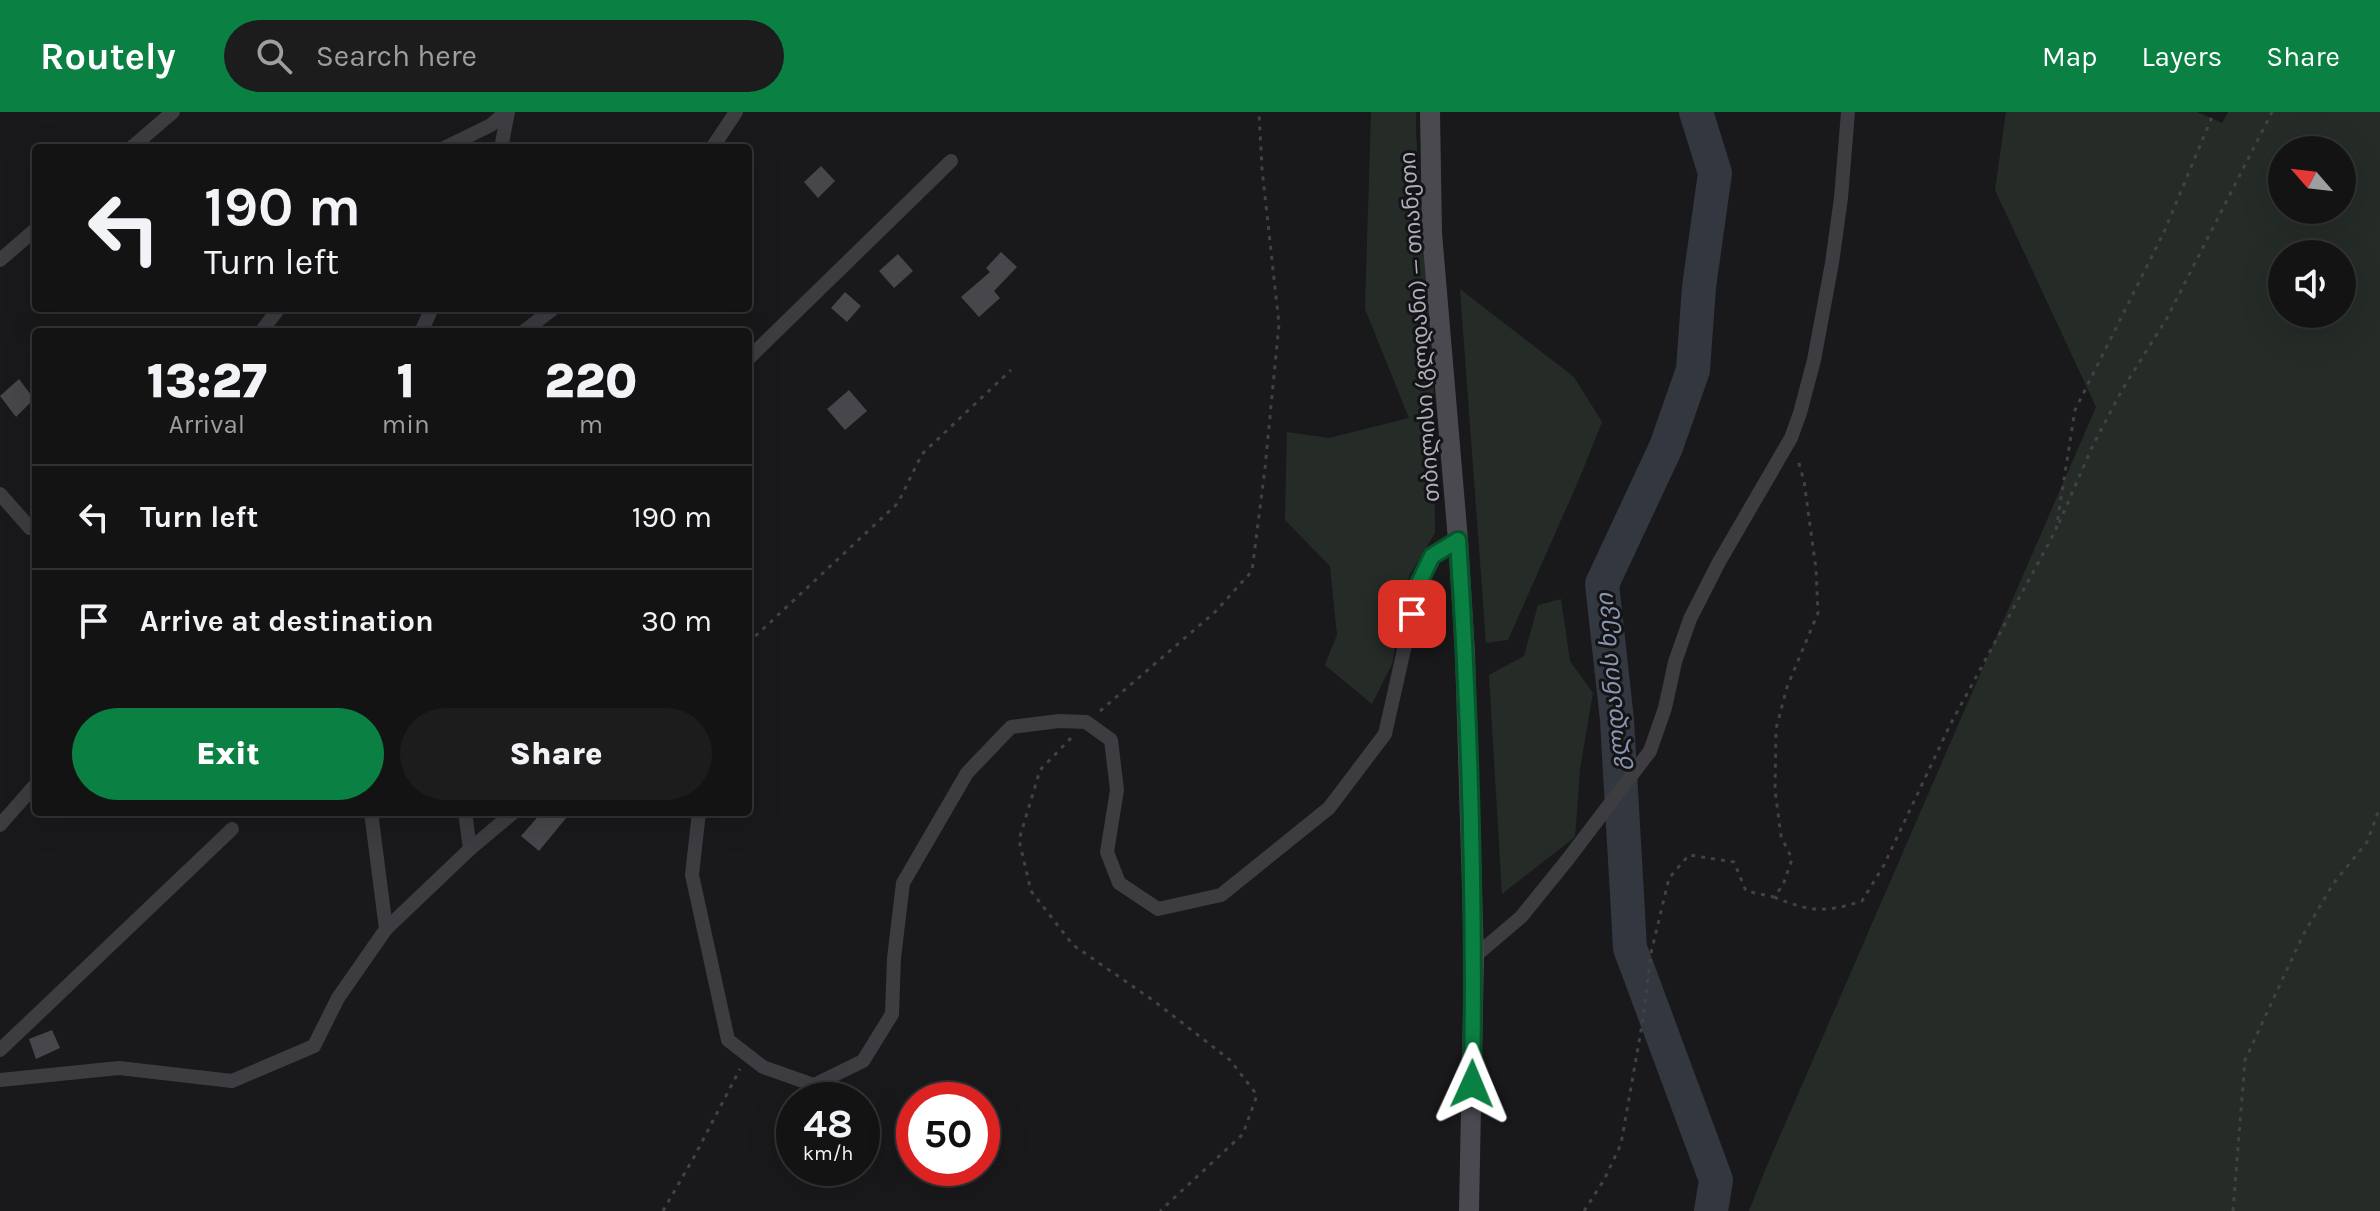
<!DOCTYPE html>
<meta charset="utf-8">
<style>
body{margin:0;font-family:Karla,"Noto Sans Georgian",sans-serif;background:#1c1c1d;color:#f1f3f6;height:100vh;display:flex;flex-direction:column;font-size:30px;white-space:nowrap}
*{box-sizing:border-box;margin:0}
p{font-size:26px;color:#9d9ea0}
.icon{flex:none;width:44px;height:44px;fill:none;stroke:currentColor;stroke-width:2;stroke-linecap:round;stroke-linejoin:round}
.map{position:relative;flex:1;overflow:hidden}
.side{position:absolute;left:32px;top:216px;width:720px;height:488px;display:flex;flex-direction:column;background:#131314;border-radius:8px;box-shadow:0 8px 32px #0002,0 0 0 2px #323234}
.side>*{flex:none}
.banner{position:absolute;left:32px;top:32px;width:720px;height:168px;border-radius:8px;box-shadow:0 8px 32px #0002,0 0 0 2px #323234;background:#131314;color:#f1f3f6;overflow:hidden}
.needle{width:52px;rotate:298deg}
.buttons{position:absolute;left:2268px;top:24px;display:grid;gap:16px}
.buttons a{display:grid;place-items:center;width:88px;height:88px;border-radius:50%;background:#131314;box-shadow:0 8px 32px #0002,0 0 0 2px #323234;font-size:40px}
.speed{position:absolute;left:776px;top:970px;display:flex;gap:16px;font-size:40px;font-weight:700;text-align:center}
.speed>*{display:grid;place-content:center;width:104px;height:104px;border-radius:50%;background:#131314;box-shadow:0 8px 32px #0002,0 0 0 2px #323234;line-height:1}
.speed small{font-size:20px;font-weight:400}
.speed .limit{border:12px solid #d22;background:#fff;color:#111}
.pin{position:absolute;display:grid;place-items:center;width:68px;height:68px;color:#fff;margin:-34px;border-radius:16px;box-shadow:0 4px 12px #0006}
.me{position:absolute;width:88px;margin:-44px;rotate:1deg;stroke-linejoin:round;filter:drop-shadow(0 0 6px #0008)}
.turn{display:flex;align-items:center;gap:28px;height:168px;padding:0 40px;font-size:36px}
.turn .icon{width:104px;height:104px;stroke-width:2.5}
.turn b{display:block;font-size:56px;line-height:68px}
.eta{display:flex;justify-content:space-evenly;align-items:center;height:136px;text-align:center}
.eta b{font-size:48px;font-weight:800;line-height:56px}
.button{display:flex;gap:16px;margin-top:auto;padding:16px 40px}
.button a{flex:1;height:92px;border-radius:48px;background:#0b8043;color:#fff;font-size:32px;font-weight:800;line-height:92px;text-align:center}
.button a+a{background:#1c1c1d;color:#f1f3f6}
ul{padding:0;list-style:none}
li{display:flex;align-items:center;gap:24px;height:104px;padding:0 40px;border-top:2px solid #323234}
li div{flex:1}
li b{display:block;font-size:30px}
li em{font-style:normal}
header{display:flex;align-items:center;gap:48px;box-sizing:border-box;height:112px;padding:0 40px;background:#0b8043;color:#fff}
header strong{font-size:38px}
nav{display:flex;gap:44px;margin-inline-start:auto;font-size:28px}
.search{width:560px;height:72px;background:#1c1c1d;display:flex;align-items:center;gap:20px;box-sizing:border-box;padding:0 28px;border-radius:44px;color:#9d9ea0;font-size:30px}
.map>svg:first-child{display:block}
</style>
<header>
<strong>Routely</strong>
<div class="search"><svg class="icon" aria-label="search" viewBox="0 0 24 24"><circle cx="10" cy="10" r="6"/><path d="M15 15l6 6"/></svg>Search here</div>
<nav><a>Map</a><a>Layers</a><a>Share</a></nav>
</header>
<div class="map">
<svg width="2380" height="1099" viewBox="0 0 2380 1099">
<rect width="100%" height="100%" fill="#19191b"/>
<g fill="#252c27" fill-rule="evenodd">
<polygon points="1371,0 1416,0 1416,21 1434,285 1435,421 1409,464 1392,552 1372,592 1325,553 1337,523 1330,454 1285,408 1287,320 1329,326 1409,306 1365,197"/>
<path d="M2006 0H2197L2222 11 2228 0H2380V1099H1749L1766 1056 2096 295 1995 78ZM2342 38V98H2282V38ZM2342 142V202H2282V142Z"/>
<polygon points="1460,177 1574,265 1602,310 1580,365 1508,528 1486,531"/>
<polygon points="1561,487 1570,549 1593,581 1580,657 1575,725 1502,782 1489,563 1524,544 1538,493"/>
</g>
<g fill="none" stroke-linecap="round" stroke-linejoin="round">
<polyline stroke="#323740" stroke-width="34" points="1696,0 1715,61 1699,175 1693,258 1666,335 1602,472 1617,608 1630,836 1716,1068 1711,1099"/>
</g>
<g fill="#47464b">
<polygon points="821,54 835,69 818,86 804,70"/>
<polygon points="1001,140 1017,155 994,179 1000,186 979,205 961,185 990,160 986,156"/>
<polygon points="898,142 913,159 894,176 879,159"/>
<polygon points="845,180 861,194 847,210 831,196"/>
<polygon points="19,267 34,287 16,305 0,284"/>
<polygon points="849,278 867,299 845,318 827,297"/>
<polygon points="542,700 571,700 539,739 521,724"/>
<polygon points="52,918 60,936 36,947 29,927"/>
</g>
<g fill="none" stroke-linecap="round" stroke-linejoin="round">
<g stroke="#414146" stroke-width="3" stroke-dasharray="4 6" stroke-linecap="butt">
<polyline points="2059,411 2093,333 2122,278 2167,206 2272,0"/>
<polyline points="748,531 898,391 922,342 1011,258"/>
<polyline points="1100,599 1215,500 1252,459 1265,356 1279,212 1262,57 1259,0"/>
<polyline points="1071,626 1040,658 1019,728 1031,779 1073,833 1154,889 1230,948 1257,983 1243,1022 1160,1099"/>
<path d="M1774 785C1810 800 1825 801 1862 789L1884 753 1950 613 2056 418 2075 298 2164 120 2214 0"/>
<polyline points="663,1099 694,1045 740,957"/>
<polyline points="1584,1099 1604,1068 1621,1032 1642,913 1651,841 1669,766 1689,743 1734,750 1746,779 1774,785 1783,773 1792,747 1781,724 1775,678 1776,617 1787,575 1818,501 1816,457 1804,369 1798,348"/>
<polyline points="2233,1099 2245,948 2303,823 2333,772 2367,730 2380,695"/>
</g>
<g stroke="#3c3c41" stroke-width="14">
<polyline points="131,36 173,0"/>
<polyline points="444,36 491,13 506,0"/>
<polyline points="501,36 508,0"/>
<polyline points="712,36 736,0"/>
<polyline points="0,148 36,117"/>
<polyline points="261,220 279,196"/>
<polyline points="421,220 432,196"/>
<polyline points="523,220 554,196"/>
<polyline points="748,247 951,49"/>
<polyline points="0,382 30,416"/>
<polyline points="465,700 470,737"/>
<polyline points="699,700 692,763 728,928 763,955 814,973 863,949 892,902 894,846 903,771 967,661 1011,615 1059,609 1086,610 1111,628 1117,678 1107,740 1119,771 1158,797 1221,783 1329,696 1385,622 1419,471 1432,444 1458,428"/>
<polyline points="0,713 36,672"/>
<polyline points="386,817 470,737 514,700"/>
<polyline points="1474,845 1521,805 1568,747 1650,639 1665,596 1675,550 1690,507 1719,450 1791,326 1800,301 1814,248 1832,151 1841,86 1848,0"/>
<polyline points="0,938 232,717"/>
<polyline points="0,968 119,956 232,969 314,934 338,886 386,817 371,700"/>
</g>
<polyline stroke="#49494f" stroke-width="20" points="1430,0 1432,121 1458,428 1465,540 1474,845 1469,1099"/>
</g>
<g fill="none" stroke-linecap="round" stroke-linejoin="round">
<g stroke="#07532c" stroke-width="20">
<path id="route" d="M1412 502 1419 471 1432 444 1458 428C1470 609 1475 791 1472 972"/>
</g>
<use href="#route" stroke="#0b8043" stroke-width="14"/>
</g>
<g text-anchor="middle" stroke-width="6" stroke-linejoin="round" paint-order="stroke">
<g font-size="22" fill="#adaeb9" stroke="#141416">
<text transform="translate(1419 215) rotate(-94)" y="8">თბილისი (გლდანი) — თიანეთი</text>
</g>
<g font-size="24" font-style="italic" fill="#8896b0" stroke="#141416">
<text transform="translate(1612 570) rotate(-95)" y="8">გლდანის ხევი</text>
</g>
</g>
</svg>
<div class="buttons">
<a><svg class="needle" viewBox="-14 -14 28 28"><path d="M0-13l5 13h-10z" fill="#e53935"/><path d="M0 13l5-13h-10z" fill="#9d9ea0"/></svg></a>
<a><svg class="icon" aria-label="sound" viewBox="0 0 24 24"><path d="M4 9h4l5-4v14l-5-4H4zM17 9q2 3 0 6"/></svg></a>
</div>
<div class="speed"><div>48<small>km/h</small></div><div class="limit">50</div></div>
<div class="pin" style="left:1412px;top:502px;background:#d93025"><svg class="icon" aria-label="arrive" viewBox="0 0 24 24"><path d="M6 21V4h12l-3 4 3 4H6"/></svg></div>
<svg class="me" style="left:1472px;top:972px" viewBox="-20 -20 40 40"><path d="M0-17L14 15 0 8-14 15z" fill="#0b8043" stroke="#fff" stroke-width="4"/></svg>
<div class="banner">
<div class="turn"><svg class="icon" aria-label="left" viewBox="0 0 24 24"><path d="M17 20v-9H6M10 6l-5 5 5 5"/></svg><div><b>190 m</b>Turn left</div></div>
</div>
<section class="side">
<div class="eta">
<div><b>13:27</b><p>Arrival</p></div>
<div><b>1</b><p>min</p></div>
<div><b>220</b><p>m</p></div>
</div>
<ul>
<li><svg class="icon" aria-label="left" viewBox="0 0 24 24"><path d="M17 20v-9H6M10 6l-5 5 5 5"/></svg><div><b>Turn left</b></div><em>190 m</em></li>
<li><svg class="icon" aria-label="arrive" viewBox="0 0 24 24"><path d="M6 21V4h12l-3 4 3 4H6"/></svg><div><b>Arrive at destination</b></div><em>30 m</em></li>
</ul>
<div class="button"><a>Exit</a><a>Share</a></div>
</section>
</div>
